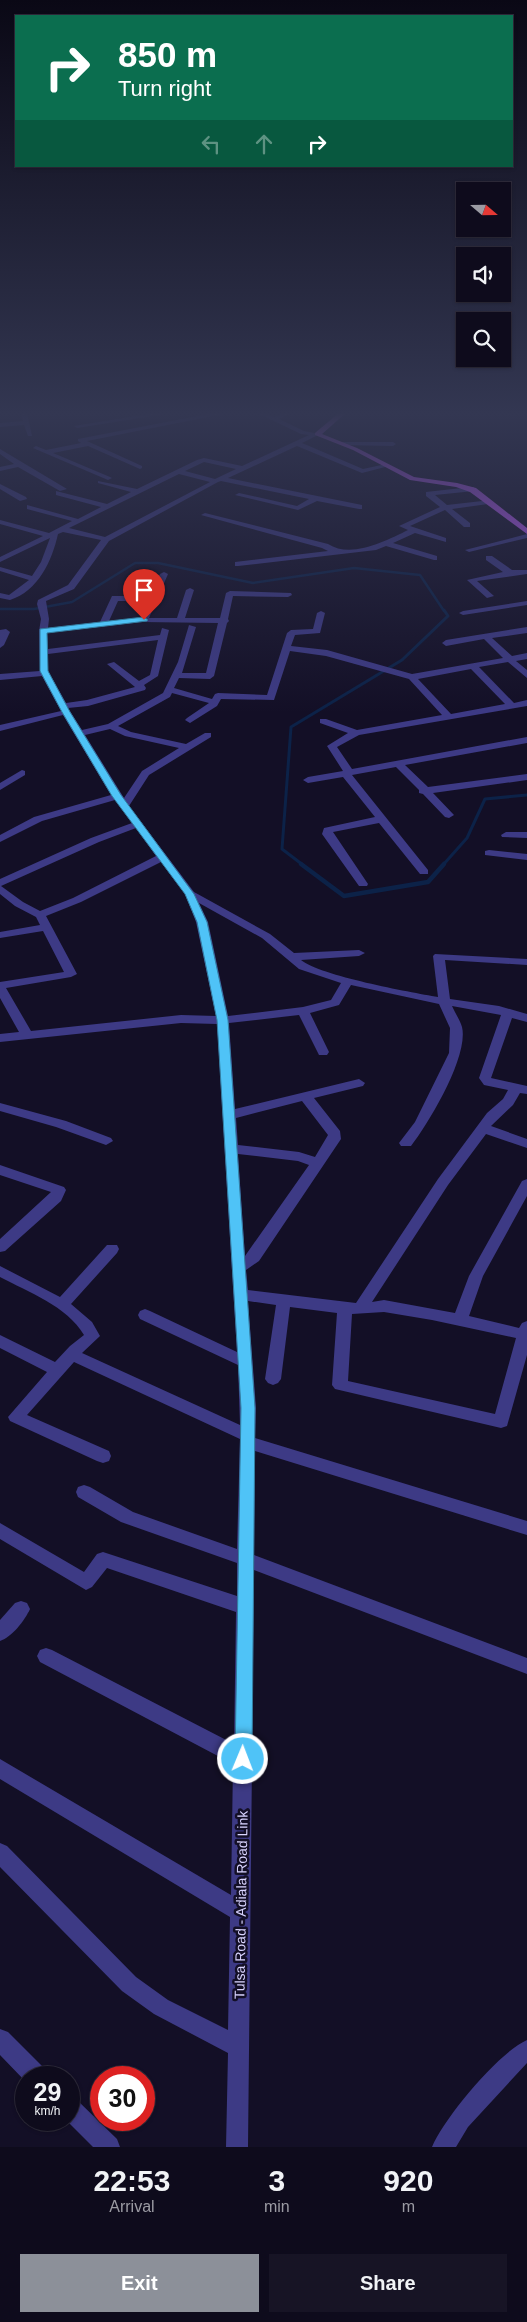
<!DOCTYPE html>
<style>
body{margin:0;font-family:Arial,sans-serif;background:#171425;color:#f1f3f6;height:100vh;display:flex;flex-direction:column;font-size:19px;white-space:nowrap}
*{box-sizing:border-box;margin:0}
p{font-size:16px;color:#9b9ba3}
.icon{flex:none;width:28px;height:28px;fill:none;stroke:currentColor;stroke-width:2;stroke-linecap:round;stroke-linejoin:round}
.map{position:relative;height:2147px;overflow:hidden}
.panel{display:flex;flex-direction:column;background:#0e0b1c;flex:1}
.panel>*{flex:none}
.banner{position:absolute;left:15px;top:15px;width:498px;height:152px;border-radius:0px;box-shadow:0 1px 4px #0004,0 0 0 1px #2e2b3b;background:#0b6e4f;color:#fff;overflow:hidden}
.needle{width:32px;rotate:110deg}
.tools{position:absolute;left:456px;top:182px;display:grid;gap:10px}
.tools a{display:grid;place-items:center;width:55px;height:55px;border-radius:0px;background:#0e0b1c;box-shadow:0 1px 4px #0004,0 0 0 1px #2e2b3b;font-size:25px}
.speed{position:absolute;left:15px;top:2066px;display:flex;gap:10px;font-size:25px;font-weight:700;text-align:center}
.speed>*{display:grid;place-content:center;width:65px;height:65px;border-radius:50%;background:#0e0b1c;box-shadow:0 1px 4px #0004,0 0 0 1px #2e2b3b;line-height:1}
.speed small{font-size:12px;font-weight:400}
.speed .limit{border:8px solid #d22;background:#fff;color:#111}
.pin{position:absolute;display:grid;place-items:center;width:42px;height:42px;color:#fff;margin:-51px -21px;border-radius:50% 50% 50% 0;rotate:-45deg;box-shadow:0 0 5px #0007}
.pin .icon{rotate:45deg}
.me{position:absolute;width:55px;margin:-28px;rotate:1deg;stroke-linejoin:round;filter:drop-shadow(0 0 4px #0008)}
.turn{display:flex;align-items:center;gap:18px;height:105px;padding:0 20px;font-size:22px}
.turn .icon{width:65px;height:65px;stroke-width:2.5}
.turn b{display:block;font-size:35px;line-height:42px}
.lanes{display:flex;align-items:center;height:48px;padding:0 20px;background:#0003;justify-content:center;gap:25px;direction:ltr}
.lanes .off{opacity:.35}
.eta{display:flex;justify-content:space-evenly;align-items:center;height:85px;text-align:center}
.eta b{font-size:30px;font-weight:800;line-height:35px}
.button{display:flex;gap:10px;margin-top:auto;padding:10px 20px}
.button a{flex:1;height:58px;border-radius:0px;background:#8c9099;color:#fff;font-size:20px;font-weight:800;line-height:58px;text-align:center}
.button a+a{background:#171425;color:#f1f3f6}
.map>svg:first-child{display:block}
</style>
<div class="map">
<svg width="527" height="2147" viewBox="0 0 527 2147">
<rect width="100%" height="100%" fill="#130f26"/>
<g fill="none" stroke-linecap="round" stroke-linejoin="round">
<polyline stroke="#0c2248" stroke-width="2.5" points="0,609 34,609 72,602 135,563 158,563 253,583 354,568 420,575 444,611"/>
<g stroke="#0c2248" stroke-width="3">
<polyline points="303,865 282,849 291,727 402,660 448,616 444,610"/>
<polyline points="443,865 467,838 485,799 527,795"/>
</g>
<polyline stroke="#0c2248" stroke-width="4.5" points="301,864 344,896 428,882 444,864"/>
<g fill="#3d3a85" fill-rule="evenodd">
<polygon points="21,412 27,412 32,436 28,436 24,425 0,427 0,423 23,421"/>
<polygon points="160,412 178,412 77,428 74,426"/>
<polygon points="218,412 233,412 87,441 142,466 142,468 140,469 88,446 53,453 110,477 112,478 108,480 33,448 36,446 46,450 81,443 78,441 78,439"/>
<path d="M255 412H264L274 417 284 412H293L279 419 304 431 320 434 302 443 363 469 386 464 389 466 362 473 297 446 228 478 362 505V509H359L317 501 298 510 235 495 239 493 297 506 309 499 221 481 218 482 109 541 74 589 46 601 49 619 48 628 100 622 112 596H129L143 585 147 587 134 601H118L109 621 141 618 160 574 164 572 168 574 149 618H177L186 590 190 588 194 590 185 618H220L226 593 230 591 291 593 292 595 288 597 233 596 228 619 229 621 227 623 214 676 210 679 179 678 174 688 212 699 215 694 218 693 267 695 287 633 291 630 313 629 317 613 321 611 325 613 320 633 295 635 291 646 327 650 412 674 503 658 484 639 446 646 442 643 446 640 527 627V633L492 638 512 656 527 653V659L516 661 527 670V678L508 662 479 667 514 703 527 700V706L359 735 337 747 352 769 527 737V743L405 765 428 787 527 774V780L433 793 454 815 449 818 445 817 423 794 419 793V790L396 767 352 775 428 870V874H420L379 823 333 832 368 884 367 886H359L322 834 324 828 375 817 343 777 308 783 303 780 308 777 343 771 327 746 348 733 320 723V719H326L357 730 442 715 409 679 326 656 290 651 274 700 221 699 217 706 190 723 185 720 187 718 209 703 172 693 170 697 118 726 131 732 186 744 205 733H211V737L149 775 129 806 194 892 270 934 294 953 359 950 365 953 359 956 301 960C321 976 409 992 438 997L433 956 435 954 527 959V965L445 960 450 999 499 1006 527 1014V1022L512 1018 491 1078 527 1086V1094L520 1093 513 1105 491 1126 527 1139V1148L486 1134 448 1185 372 1302 384 1300 455 1313 469 1276 522 1181 527 1179V1196L483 1276 469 1316 519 1328 522 1323 527 1321V1355L507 1426 501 1428 335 1389 332 1385 337 1313 290 1307 281 1379 278 1383 273 1385 268 1383 265 1379 276 1305 248 1301 256 1408 255 1438 527 1521V1535L255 1451 254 1555 527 1658V1674L254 1570 248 2147H226L228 2053 154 2014 122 1991 0 1867V1843L7 1846 136 1977 168 2000 228 2030 230 1917 0 1779V1759L231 1895 233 1764 40 1662 37 1656 40 1650 46 1648 52 1650 234 1744 236 1612 107 1568 92 1587 86 1590 0 1539V1523L84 1572 97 1554 103 1552 237 1596V1563L121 1522 78 1497 76 1492 78 1487 84 1485 90 1487 133 1512 237 1549 240 1439 74 1362 27 1415 109 1451 111 1456 109 1461 103 1463 97 1461 10 1421 8 1417 47 1372 0 1348V1335L55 1362 70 1346 84 1335C67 1306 28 1292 0 1277V1266L60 1297 107 1245H117L119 1249 117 1253 71 1304 92 1322 100 1336 82 1353 240 1425 238 1365 140 1319 138 1315 140 1311 145 1309 150 1311 237 1352 217 1024 181 1023 0 1042V1034L19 1032 0 998V982L64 972 43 931 0 938V932L40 925 36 917 15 906 0 894V879L91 838 132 823 115 800 42 821 0 842V835L34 817 111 795 63 715 0 731V725L61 711 42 676 0 680V674L40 671 39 631 41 619 37 604 38 600 68 585 101 540 63 532 58 534C52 561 38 591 10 600L0 598V593L9 595 29 580 0 571V567L32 576 41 562 50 538 0 562V557L43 536 0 524V520L49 533 72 521 27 509V505L78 519 101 507 56 495V491L107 504 131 492 98 483V481L137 489 197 460 204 458 242 466 309 435 301 434ZM204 462 236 469 215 479 185 471ZM179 474 210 482 105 537 69 528ZM142 622 218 623 206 673H182L196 627 189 625 178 662 163 693 108 724 82 730 68 708 88 706 145 690 146 688 144 685 158 676 169 630 162 628 160 635 48 649 47 633ZM158 640 150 675 139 681 114 662 107 664 135 687 87 700 66 703 48 671V654ZM471 669 505 704 451 714 418 679ZM110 729 125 736 179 748 142 771 124 798 85 735ZM136 828 156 856 73 898 40 911 23 902 1 886 99 842ZM161 862 185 894 196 922 216 1016 181 1015 31 1031 6 988 71 977 77 974 46 916 81 902ZM199 903 262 938 299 969 341 983 331 1000 303 1007 228 1016 208 922ZM351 985 439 1004 450 1028 449 1053 415 1122 399 1143 401 1146H411C429 1123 469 1056 462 1027 460 1020 455 1013 452 1006L501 1015 479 1078 484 1085 508 1090 503 1099 487 1113 438 1179 356 1303 248 1290 246 1270 259 1261 341 1139 340 1131 314 1098 363 1086 365 1083 359 1079 235 1109 229 1023 299 1015 319 1055H327L329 1052 310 1013 339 1005ZM302 1101 328 1135 315 1157 299 1152 238 1145 236 1118ZM238 1154 298 1161 309 1165 245 1256ZM384 1312 432 1320 516 1338 495 1414 348 1381 352 1314Z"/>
<polygon points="342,442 393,442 396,444 393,446 340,445 340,443"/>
<polygon points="0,449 67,489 60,491 18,467 0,471 0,467 14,464 0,454"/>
<polygon points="0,484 26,497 27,499 20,501 0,489"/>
<path d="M471 487H474V491L435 495 447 505 491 500V504H488L452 509 470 523V527H464L445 510 410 526 446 538V542L415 533 393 543 437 556V560H434L386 546 376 550 238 566H235V562L328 551 322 548 201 515 205 513 328 544C351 559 386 541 408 530L399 526 440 507 426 496V492Z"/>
<polygon points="527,534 527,538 469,552 465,550"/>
<polygon points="486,556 492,556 512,570 527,570 527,574 477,581 494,596 487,598 467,580 503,572 486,560"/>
<polygon points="527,601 527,605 463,615 459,613 463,611"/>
<polygon points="6,629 10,632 4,645 0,648 0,630"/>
<polygon points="22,770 25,771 25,775 0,790 0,783"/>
<polygon points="506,832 527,832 527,838 502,837 501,835"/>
<polygon points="489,850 527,854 527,860 485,855 485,851"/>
<polygon points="0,1103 66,1121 111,1138 113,1141 106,1145 56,1127 0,1111"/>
<polygon points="0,1165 64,1187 66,1190 61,1201 5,1251 0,1252 0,1239 51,1192 0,1175"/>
<path d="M21 1601 27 1603 30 1609C25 1620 12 1637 0 1641V1620L15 1603Z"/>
<polygon points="0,2029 8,2032 46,2070 49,2078 26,2078 26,2082 0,2055"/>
<path d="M527 2040V2063L468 2127 456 2147H432C444 2118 499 2052 527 2040Z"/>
<polygon points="69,2097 77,2100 117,2139 120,2147 93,2147 66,2120 69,2120"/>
</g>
<polygon fill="#c25bff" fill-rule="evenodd" points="340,412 347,412 322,434 357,448 414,477 457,483 476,488 527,528 527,534 470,492 456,487 410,480 353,450 315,435 315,433"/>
</g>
<linearGradient id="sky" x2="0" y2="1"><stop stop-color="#0a0815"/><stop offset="0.58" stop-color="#333752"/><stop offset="1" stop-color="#333752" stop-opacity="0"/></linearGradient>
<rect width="527" height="713" fill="url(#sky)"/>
<polygon fill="#4fc3f7" stroke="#337fa1" points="144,617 148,620 147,621 47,633 48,671 70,712 121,795 194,894 207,922 228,1020 255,1408 252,1759 249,1765 243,1767 237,1765 235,1759 241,1408 217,1020 197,922 185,894 112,796 62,712 40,671 40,629"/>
<g text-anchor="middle" stroke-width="5" stroke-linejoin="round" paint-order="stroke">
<g font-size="14" fill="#d9d4ff" stroke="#130f26">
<text transform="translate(241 1905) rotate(-89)" y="5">Tulsa Road - Adiala Road Link</text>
</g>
</g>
</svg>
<div class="tools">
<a><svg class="needle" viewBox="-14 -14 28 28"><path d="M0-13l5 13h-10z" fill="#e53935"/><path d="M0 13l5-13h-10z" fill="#9b9ba3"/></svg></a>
<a><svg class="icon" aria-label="sound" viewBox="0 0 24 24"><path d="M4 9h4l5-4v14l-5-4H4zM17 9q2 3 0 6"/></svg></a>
<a><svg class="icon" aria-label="search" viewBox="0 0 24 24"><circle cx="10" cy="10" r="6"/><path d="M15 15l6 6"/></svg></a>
</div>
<div class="speed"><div>29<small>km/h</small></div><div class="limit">30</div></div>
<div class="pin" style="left:144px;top:620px;background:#d93025"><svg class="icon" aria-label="arrive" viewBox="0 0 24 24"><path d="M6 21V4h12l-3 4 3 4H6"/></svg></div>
<svg class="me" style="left:243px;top:1759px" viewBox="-20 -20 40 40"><circle r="17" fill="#4fc3f7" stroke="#fff" stroke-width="3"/><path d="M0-11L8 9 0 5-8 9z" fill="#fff"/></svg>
<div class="banner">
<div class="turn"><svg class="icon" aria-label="right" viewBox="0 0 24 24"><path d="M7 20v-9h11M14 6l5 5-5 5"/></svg><div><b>850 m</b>Turn right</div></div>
<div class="lanes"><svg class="icon off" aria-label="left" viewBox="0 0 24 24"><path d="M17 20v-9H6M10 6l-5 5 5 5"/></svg><svg class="icon off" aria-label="ahead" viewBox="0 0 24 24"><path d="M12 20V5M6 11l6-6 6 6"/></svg><svg class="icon" aria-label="right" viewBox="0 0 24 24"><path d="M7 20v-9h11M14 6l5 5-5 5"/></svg></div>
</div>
</div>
<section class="panel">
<div class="eta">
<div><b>22:53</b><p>Arrival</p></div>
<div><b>3</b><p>min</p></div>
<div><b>920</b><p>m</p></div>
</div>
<div class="button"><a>Exit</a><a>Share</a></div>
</section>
